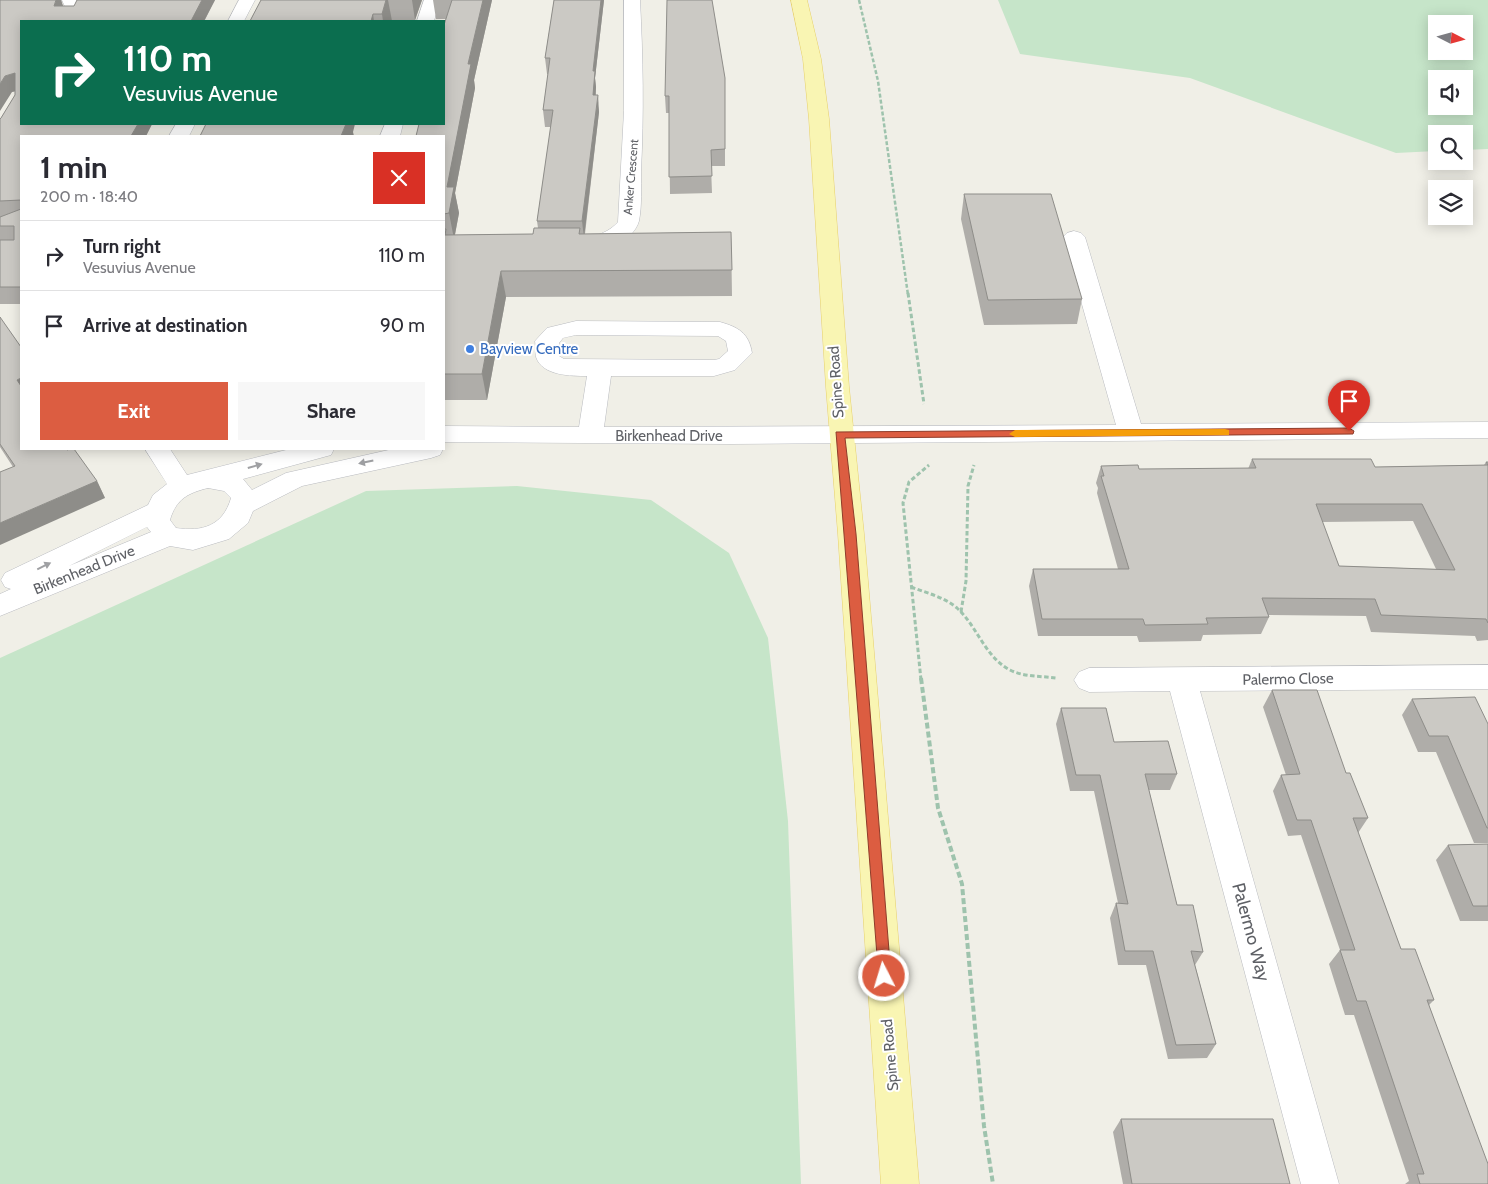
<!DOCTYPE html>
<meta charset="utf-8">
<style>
body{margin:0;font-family:Cabin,sans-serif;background:#f7f7f7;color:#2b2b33;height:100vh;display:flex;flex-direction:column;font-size:19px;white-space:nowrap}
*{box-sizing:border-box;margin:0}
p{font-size:16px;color:#7c7c81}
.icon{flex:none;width:28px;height:28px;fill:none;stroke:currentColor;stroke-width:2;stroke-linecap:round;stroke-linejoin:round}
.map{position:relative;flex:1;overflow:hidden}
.panel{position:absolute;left:20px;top:135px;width:425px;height:315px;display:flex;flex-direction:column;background:#fff;border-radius:0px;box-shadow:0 2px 12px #0003}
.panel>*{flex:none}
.hud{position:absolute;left:20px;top:20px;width:425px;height:105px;border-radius:0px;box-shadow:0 2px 12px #0003;background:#0b6e4f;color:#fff;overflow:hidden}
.needle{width:32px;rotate:96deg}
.controls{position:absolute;left:1428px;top:15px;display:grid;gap:10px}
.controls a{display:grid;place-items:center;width:45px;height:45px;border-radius:0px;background:#fff;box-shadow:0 2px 12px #0003;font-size:25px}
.pin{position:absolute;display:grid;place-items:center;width:42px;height:42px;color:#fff;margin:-51px -21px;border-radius:50% 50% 50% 0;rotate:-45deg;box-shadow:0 0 5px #0007}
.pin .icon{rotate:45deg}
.me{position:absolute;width:55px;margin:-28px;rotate:355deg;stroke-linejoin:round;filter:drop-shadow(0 0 4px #0008)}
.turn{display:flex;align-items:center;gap:18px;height:105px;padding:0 20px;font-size:22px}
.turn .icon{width:65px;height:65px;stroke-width:2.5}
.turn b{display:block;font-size:35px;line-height:42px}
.round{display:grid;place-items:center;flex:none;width:52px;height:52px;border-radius:0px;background:#f7f7f7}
.head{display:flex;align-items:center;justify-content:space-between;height:85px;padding:0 20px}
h1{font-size:30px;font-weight:700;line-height:38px}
.cta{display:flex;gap:10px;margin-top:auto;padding:10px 20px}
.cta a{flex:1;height:58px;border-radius:0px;background:#dc5d41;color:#fff;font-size:20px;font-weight:700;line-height:58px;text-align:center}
.cta a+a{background:#f7f7f7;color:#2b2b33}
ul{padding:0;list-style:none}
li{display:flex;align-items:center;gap:15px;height:70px;padding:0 20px;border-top:1px solid #e1e1e2}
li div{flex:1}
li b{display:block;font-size:19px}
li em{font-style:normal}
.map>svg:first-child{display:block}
</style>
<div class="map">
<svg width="1488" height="1184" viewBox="0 0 1488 1184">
<rect width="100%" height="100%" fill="#f0efe7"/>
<g fill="#c6e5c9" fill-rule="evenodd">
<path d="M998 0H1488V149L1464 150V134H1436V151L1396 153 1190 78 1020 54ZM1436 24H1464V51H1436ZM1436 79H1464V106H1436Z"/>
<polygon points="517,486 651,500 729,553 768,638 788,821 801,1184 0,1184 0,658 366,491"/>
</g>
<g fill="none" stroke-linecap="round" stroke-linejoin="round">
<g stroke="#b9bbc0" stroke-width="1">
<g id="minor">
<polygon points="62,0 80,0 84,9 78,21 62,21 66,9"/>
<polygon points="239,0 255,0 244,21 228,21"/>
<polygon points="424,0 440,0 434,21 417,21"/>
<path d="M624 0H640C643 57 644 114 641 171 641 187 642 206 639 221 633 243 598 255 578 251L575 246C581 237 604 238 618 222L624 111Z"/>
<polygon points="176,124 195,124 189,136 169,136"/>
<polygon points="385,124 403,124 400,136 380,136"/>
<path d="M1074 231 1081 233 1085 237 1141 424 1488 422V438L730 444 444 442V426L579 427 587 376C572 376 542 376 536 357 535 353 536 346 535 341L547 328 576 321 720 322C738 327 749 333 752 353L735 370 714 376H611L604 427 1116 425 1063 237 1067 233ZM576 335 718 336 726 341 728 351 719 359 714 360 564 359 559 356V343L563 338Z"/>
<path d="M145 449H170L187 475 290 449H334L331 455 243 479 252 490 286 473 393 449H443L440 455 431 458 302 486 253 511 248 523 229 539 193 550 170 546 0 616V594L11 589 5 587 1 580 5 573 148 505 153 495 167 484ZM208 488 224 491 231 498C223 526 202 532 176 528L170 520C176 499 188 493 208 488ZM147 527 151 532 69 566Z"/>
<polygon points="1488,665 1488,689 1200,691 1339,1184 1301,1184 1170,691 1089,692 1079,688 1074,680 1079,672 1089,668"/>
</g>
</g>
<g stroke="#e7d069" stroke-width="1">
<polygon id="major" points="791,0 807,0 821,59 829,119 849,387 864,534 919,1184 881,1184 838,534 826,387 809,119 803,59"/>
</g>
<polyline stroke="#9ec3ad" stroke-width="2.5" stroke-dasharray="4 2" stroke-linecap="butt" points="859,0 878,81 908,295"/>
<g stroke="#9ec3ad" stroke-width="3" stroke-dasharray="4.5 2.5" stroke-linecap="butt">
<polyline points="908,293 924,404"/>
<path d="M911 587C927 593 944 597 957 608 977 626 985 657 1010 670 1024 677 1041 676 1056 678"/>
<polyline points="961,612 966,581 968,486 974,465"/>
<polyline points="921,680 903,503 909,482 929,465"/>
</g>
<polyline stroke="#9ec3ad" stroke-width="4" stroke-dasharray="6 3" stroke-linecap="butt" points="921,678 938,808 962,884 984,1126 993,1184"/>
<use href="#minor" fill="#fff" fill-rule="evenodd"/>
<use href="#major" fill="#f9f5b3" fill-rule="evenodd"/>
</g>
<g fill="#afada9" fill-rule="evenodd">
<polygon points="61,0 63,6 74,6 77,0 215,0 146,136 21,136 21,304 0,304 0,119 1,118 15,95 15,91 12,92"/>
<polygon points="261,0 422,0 415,20 392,20 392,21 250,21"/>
<polygon points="433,0 492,0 474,80 475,88 455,193 459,213 455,235 533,234 538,228 537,221 551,127 545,127 543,110 548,74 547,74 545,58 554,0 604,0 595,78 596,87 596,95 599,112 585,234 731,232 732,296 506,297 487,400 444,400 444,136 446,19 436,19"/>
<polygon points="725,78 725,166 711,166 712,193 670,194 669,113 666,113 665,96"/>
<polygon points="964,194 1082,299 1077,324 984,325 961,219"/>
<polygon points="0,317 21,449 97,481 105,498 13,467 0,447"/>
<path d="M1252 459 1375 467 1484 465 1486 462H1488V640L1477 641 1475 636 1371 632 1366 616 1268 615 1269 617 1261 634 1203 635 1201 641 1139 642 1137 636H1038L1029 586 1033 569H1118L1097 493 1098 488 1096 483 1101 466 1139 469H1248ZM1413 521 1436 569 1339 566 1322 522Z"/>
<polygon points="1272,690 1346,773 1368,818 1358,833 1401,949 1434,1000 1429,1005 1488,1184 1405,1184 1409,1181 1354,1015 1345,1015 1329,964 1340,950 1301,835 1288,836 1273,791 1281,775 1286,775 1263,707"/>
<polygon points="1412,699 1488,724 1488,843 1474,843 1436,752 1418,752 1402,715"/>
<polygon points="1061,708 1114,742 1177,774 1170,790 1149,790 1177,905 1203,952 1195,965 1216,1044 1207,1058 1168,1059 1146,965 1118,965 1110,918 1116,903 1118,903 1094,791 1070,791 1056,724"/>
<polygon points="1488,844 1488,921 1460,921 1436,860 1448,845"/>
<polygon points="1121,1119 1290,1184 1123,1184 1113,1132"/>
</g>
<g fill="#8e8d89">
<polygon points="56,0 61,0 64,9 54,6"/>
<polygon points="202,0 215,0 204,21 191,21"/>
<polygon points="386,0 388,0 392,21 383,21 382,14"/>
<polygon points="412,0 422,0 415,20"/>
<polygon points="483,0 492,0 474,80 475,88 455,193 459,213 454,239 449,213 447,187 468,64"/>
<polygon points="601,0 604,0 595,78 596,87 594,112 593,95 593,71"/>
<polygon points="373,14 374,21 371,21"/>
<polygon points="15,73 21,90 12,92 0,111 0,84 5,76"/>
<polygon points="598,95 599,112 584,238 582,221"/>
<polygon points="138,124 152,124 146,136 131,136"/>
<polygon points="346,124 355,124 353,132 354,136 341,136"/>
<polygon points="501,271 506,297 487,400 482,374"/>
<polygon points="21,378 21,389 17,380"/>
<polygon points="97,481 105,498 0,545 0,523"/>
</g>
<g fill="#cbc9c4" stroke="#8e8d89" fill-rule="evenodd">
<polygon points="0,0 56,0 54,6 74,6 77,0 202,0 191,21 21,21 21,124 138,124 131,136 21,136 21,200 0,201 0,119 1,118 15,95 15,73 5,76 0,84"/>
<polygon points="261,0 386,0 382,14 373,14 371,21 250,21"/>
<polygon points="452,0 483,0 468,64 471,64 447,187 454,187 449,213 444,214 444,136 416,136 419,124 444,124 444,25"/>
<polygon points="554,0 601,0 593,71 595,71 593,95 598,95 582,221 537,221 553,110 543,110 550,58 545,58"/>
<polygon points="667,0 712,0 725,78 725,149 711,150 712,176 669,177 669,96 665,96"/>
<polygon points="206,124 346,124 341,136 200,136"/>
<polygon points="964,194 1051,194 1082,299 988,300"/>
<polygon points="21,209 21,287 0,287 0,240 14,240 14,226 0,226 0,217"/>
<polygon points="534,228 580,228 579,234 731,232 732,270 501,271 482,374 444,374 444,229 446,229 445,235 533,234"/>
<polygon points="0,317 21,347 21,378 17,380 21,386 21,449 66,449 67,450 70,449 74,449 97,481 0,523 0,472 15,466 0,444"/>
<path d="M1252 459H1371L1375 467 1488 465 1486 462H1488V623L1486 619 1381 615 1375 599 1262 598 1269 617 1206 618 1208 624 1145 625 1143 619H1042L1033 569H1129L1101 476H1104L1101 466 1138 465 1139 469 1256 468ZM1316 504H1422L1455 570 1339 566Z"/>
<polygon points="1272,690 1317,690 1346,773 1350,773 1368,818 1353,818 1401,949 1415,949 1434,1000 1427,1000 1488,1164 1488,1184 1420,1184 1417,1174 1424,1174 1366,1001 1357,1001 1340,950 1355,950 1311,820 1297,820 1281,775 1300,774"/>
<polygon points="1475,697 1488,724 1488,828 1487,828 1448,736 1429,736 1412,699"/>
<polygon points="1061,708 1106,708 1114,742 1168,741 1177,774 1145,774 1177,905 1193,905 1203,952 1191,951 1216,1044 1176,1045 1153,951 1125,951 1116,903 1128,904 1100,775 1076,775"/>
<polygon points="1488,844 1488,906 1473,906 1448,845"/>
<polygon points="1121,1119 1273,1119 1290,1184 1132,1184"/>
</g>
<defs><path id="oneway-solid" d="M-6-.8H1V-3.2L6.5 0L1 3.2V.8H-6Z" transform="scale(1.25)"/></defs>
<g fill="#9fa0a3">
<use href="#oneway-solid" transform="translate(366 462) rotate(168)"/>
<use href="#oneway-solid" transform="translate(255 466) rotate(-16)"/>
<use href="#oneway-solid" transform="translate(44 566) rotate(-26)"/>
</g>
<polygon fill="#dc5d41" stroke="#8f3c2a" points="1349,428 1354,431 1353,434 845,438 856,534 891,976 889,981 884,983 879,981 836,432"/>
<polygon fill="#f59e0b" points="1225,429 1229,430 1229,435 1015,437 1009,434 1015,430"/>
<circle fill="#3f7fe0" stroke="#fff" stroke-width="2" cx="470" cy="349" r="5"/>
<g text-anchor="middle" stroke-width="4" stroke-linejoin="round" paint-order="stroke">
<g font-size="12" fill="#5f6166" stroke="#fff">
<text transform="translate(631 177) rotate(-85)" y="4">Anker Crescent</text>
</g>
<g font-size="15" fill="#366cbe" stroke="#fff" text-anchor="start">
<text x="480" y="354">Bayview Centre</text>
</g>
<g font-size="15" fill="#5f6166" stroke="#fff">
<text transform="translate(836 382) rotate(-94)" y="5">Spine Road</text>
<text x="669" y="441">Birkenhead Drive</text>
<text transform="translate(84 570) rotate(-22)" y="5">Birkenhead Drive</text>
<text transform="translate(1288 679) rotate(-1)" y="5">Palermo Close</text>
<text transform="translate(890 1055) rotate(-95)" y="5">Spine Road</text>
</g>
<g font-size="18" fill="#5f6166" stroke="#fff">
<text transform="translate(1251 932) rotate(75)" y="6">Palermo Way</text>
</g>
</g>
</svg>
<div class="controls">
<a><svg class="needle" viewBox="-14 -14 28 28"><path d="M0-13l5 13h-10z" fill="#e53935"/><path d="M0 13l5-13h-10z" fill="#7c7c81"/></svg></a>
<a><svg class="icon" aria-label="sound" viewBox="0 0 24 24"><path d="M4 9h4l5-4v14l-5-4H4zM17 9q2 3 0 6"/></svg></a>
<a><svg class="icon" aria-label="search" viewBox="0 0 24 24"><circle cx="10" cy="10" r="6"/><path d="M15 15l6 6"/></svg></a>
<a><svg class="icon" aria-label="layers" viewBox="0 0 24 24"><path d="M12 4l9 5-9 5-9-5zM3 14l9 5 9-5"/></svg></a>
</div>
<div class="pin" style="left:1349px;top:431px;background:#d93025"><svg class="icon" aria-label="arrive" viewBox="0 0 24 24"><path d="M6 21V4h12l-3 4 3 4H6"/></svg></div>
<svg class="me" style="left:884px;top:976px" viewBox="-20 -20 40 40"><circle r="17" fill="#dc5d41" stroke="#fff" stroke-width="3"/><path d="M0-11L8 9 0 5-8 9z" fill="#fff"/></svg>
<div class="hud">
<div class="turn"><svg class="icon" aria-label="right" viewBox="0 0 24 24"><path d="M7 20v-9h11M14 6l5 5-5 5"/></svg><div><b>110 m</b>Vesuvius Avenue</div></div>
</div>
<section class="panel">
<div class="head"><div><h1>1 min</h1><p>200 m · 18:40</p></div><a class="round" style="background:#d93025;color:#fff"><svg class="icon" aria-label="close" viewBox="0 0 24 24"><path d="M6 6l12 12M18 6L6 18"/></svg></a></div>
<ul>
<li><svg class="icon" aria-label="right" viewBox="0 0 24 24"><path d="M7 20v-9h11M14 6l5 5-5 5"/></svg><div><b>Turn right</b><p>Vesuvius Avenue</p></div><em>110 m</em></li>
<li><svg class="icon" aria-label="arrive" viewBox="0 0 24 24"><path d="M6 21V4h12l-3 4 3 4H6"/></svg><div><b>Arrive at destination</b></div><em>90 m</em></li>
</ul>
<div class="cta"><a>Exit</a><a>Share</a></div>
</section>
</div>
